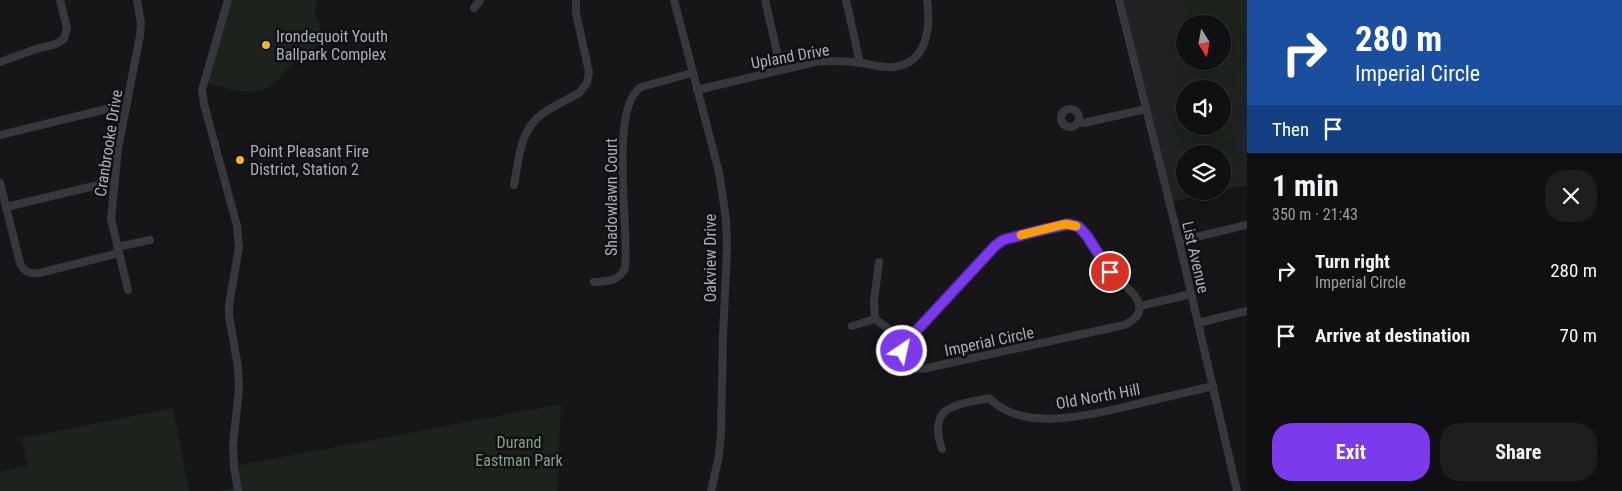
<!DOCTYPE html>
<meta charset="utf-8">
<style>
body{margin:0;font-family:"Roboto Condensed",sans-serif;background:#1e1e20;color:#f1f3f6;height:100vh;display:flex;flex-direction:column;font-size:19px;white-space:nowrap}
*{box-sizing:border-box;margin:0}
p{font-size:16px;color:#9c9d9f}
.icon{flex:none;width:28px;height:28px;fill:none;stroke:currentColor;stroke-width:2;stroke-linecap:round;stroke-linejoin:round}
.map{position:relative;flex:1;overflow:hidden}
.sheet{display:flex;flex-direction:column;background:#101012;width:375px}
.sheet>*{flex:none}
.hud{background:#1a4fa0;color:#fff;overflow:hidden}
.needle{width:32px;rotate:169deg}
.tools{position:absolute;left:1176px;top:15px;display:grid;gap:10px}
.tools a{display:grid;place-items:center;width:55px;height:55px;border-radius:50%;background:#101012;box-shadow:0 5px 20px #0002,0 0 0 1px #303032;font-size:25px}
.pin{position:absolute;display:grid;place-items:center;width:42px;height:42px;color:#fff;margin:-21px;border:2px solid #fff;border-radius:50%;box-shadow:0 1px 5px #0007}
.me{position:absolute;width:55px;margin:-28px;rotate:34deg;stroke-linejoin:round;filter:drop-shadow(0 0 4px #0008)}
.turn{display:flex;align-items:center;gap:18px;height:105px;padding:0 25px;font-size:22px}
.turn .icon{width:65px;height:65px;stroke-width:2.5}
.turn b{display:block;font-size:35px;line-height:42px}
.then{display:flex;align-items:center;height:48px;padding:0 25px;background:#0003;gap:10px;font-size:19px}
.round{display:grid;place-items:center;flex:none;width:52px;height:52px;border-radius:20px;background:#1e1e20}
.headline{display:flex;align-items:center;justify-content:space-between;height:85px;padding:0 25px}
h1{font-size:30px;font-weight:700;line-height:38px}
.action{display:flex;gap:10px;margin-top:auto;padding:10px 25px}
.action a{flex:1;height:58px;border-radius:20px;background:#7c3aed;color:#fff;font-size:20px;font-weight:700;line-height:58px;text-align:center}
.action a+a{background:#1e1e20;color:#f1f3f6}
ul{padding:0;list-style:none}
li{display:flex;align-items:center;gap:15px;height:65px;padding:0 25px}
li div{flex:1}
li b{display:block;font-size:19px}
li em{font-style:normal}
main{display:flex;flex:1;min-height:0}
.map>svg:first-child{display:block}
</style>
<main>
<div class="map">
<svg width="1247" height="491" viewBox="0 0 1247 491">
<rect width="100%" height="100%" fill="#161618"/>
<path fill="#222225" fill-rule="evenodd" d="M1122 0H1247V185L1223 190 1222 154H1185V191H1218L1172 202ZM1185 24H1222V61H1185ZM1185 89H1222V126H1185Z"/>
<g fill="#1c231d">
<path d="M228 0H318C317 3 315 8 315 11 314 20 325 28 320 41 316 51 302 56 294 63 286 69 280 79 272 85 251 99 225 88 204 82Z"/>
<path d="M1183 0H1246L1247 82C1238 90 1228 86 1217 86 1213 86 1208 88 1204 89L1198 61H1222V24H1188Z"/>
<polygon points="1247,88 1247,116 1239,89"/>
<polygon points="1223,112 1229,115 1241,162 1223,165 1222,154 1185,155 1179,148 1173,120 1185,118 1185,126 1222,126"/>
<polygon points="561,404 557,491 218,491 238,487 235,466"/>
<polygon points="173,408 189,491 0,491 0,472 28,465 22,438"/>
</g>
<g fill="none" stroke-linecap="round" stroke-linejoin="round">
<g stroke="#37383d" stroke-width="8">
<polyline points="228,0 202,90 204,104 237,226 239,247 229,305 229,316 238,367 239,390 233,444 234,467 238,491"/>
<polyline points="674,0 719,172 726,219 727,249 723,336 721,433 719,456 711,491"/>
<polyline points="765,0 781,69"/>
<polyline points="846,0 860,63"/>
<polyline points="1119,0 1179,241 1237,491"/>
<polyline points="474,8 480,0"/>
<polyline points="0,62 36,49 56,44 64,39 67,28 60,0"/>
<path d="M697 90 815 62C830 60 847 61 862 63 872 65 882 68 893 67 927 64 931 28 927 0"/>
<circle cx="1070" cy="118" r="9"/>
<polyline points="1078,122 1084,123 1146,109"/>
<polyline points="0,135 127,104"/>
<path d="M0 183 20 263C24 272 29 274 39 273L119 253"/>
<path d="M514 185C519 160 519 131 542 114 553 106 567 100 579 93L587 83 589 72 576 13V0"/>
<polyline points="6,207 115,181"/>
<path d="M1065 225C1091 223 1097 257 1111 273 1121 284 1148 299 1137 316 1133 320 1129 323 1124 325L927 368 919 369 908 366C901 358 901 350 906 342L998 243 1008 238Z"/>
<polyline points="1179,241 1247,225"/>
<polyline points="117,247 150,240"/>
<path d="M594 282C606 281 619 282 625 268 630 230 608 109 641 87L692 73"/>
<polyline points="128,290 111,219 118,148 140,36 141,24 137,0"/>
<polyline points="1140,306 1191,294"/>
<polyline points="875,319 874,301 879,262"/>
<polyline points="1198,323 1247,311"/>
<polyline points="852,326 875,319 906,342"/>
<path d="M942 449C927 405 956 405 989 398 1024 435 1099 413 1141 403 1165 397 1189 392 1213 386"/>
</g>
</g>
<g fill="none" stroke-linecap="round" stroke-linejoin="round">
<g stroke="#51269a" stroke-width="12">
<polyline id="route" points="902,351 906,342 995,246 1003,240 1042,230 1069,224 1079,227 1087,236 1110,272"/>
</g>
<use href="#route" stroke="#7c3aed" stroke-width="9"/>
<polyline stroke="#f59e0b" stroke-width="9" points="1021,235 1065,224 1076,226"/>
</g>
<g fill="#f2b134" stroke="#111113" stroke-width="2">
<circle cx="266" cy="45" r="5"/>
<circle cx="240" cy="160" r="5"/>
</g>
<g text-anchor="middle" stroke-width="5" stroke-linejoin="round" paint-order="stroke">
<g font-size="16" fill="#a8adb8" stroke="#111113" text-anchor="start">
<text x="276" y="42">Irondequoit Youth<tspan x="276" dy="18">Ballpark Complex</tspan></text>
<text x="250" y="157">Point Pleasant Fire<tspan x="250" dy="18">District, Station 2</tspan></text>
</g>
<g font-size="16" fill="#a8adb8" stroke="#111113">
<text transform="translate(790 56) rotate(-10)" y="6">Upland Drive</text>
<text transform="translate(108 143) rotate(-81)" y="6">Cranbrooke Drive</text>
<text transform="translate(611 197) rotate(-90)" y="6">Shadowlawn Court</text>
<text transform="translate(1196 257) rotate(77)" y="6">List Avenue</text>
<text transform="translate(710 258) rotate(-90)" y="6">Oakview Drive</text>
<text transform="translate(989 341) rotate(-12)" y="6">Imperial Circle</text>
<text transform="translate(1098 396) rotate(-10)" y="6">Old North Hill</text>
</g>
<g font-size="16" fill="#7fa381" stroke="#111113">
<text x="519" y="448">Durand<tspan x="519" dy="18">Eastman Park</tspan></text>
</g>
</g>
</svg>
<div class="tools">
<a><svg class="needle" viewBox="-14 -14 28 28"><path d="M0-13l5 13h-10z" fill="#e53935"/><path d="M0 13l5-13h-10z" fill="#9c9d9f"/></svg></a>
<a><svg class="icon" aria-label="sound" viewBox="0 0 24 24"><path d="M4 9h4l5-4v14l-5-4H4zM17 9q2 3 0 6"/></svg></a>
<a><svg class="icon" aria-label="layers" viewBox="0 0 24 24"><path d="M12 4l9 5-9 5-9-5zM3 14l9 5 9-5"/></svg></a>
</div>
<div class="pin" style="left:1110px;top:272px;background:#d93025"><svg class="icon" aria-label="arrive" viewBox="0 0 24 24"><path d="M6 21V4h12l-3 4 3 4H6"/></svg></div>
<svg class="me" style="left:902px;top:351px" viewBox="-20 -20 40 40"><circle r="17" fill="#7c3aed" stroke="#fff" stroke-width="3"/><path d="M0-11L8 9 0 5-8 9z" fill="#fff"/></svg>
</div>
<section class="sheet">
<div class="hud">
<div class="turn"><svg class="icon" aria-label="right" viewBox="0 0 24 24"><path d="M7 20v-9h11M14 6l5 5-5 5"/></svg><div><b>280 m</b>Imperial Circle</div></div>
<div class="then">Then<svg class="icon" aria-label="arrive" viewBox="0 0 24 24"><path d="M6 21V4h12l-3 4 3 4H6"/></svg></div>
</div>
<div class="headline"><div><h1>1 min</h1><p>350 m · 21:43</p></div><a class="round"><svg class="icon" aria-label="close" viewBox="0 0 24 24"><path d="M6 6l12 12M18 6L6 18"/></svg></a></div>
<ul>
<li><svg class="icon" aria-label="right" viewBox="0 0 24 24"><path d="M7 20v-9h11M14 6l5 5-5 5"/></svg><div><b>Turn right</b><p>Imperial Circle</p></div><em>280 m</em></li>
<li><svg class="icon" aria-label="arrive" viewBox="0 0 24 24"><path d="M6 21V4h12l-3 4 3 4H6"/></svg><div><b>Arrive at destination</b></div><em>70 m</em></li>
</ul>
<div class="action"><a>Exit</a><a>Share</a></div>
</section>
</main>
